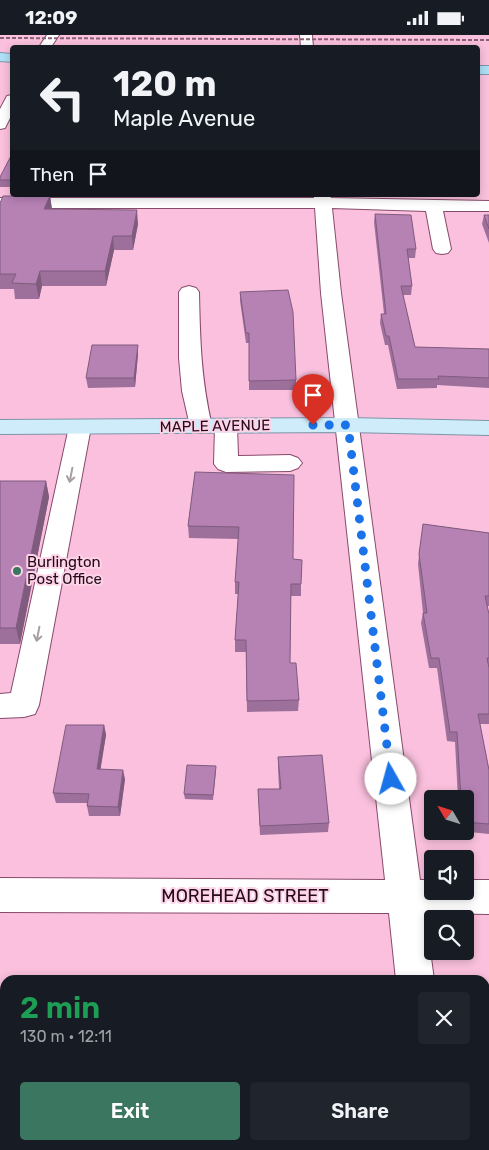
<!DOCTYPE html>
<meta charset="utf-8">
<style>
body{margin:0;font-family:Rubik,sans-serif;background:#20242c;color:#f1f3f6;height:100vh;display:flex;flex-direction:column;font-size:19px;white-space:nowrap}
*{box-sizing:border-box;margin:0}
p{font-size:16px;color:#9ea1a6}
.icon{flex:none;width:28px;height:28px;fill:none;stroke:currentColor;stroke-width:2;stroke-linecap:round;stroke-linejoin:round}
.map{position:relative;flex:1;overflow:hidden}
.drawer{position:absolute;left:0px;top:940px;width:490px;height:175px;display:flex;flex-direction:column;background:#171b24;border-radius:15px 15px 0 0;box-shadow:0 2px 8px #0003}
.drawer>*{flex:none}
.hud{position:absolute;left:10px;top:10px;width:470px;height:152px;border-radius:5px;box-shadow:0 2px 8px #0003;background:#171b24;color:#f1f3f6;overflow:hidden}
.needle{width:32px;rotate:308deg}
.fabs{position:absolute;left:424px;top:755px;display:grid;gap:10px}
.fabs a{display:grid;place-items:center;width:50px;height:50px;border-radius:5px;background:#171b24;box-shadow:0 2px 8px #0003;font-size:25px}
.pin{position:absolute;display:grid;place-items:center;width:42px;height:42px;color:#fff;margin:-51px -21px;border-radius:50% 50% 50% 0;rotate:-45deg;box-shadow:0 0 5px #0007}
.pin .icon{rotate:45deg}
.me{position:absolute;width:55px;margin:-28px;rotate:353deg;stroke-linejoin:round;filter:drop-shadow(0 0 4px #0008)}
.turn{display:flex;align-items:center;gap:18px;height:105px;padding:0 20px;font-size:22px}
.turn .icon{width:65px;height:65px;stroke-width:2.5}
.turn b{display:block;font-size:35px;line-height:42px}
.then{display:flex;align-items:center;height:48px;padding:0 20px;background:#0003;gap:10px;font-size:19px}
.round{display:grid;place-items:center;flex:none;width:52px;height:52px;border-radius:5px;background:#20242c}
.summary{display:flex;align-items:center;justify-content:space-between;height:85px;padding:0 20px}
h1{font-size:30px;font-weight:600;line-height:38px;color:#1e9e55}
.action{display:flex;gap:10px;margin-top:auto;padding:10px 20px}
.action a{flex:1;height:58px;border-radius:5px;background:#3a7660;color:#fff;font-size:20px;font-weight:600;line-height:58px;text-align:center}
.action a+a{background:#20242c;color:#f1f3f6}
.status{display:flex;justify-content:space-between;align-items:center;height:35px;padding:0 25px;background:#171b24;direction:ltr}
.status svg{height:14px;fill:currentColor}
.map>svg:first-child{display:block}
</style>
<div class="status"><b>12:09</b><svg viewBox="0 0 49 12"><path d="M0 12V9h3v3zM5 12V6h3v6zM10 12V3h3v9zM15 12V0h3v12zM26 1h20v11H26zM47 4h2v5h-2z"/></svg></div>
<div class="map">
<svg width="489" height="1115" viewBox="0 0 489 1115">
<rect width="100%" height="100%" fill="#fac0dd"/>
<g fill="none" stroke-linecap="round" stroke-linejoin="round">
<g stroke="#884a6b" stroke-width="2">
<g id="minor">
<polygon points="47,0 59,0 51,12 39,12"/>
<polygon points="300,0 312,0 313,12 301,12"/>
<polygon points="12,60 12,79 5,93 0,94 0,74 7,61"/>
<polygon points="314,160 330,160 331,163 489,166 489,176 443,176 451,214 448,218 442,219 436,218 433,214 426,176 332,173 341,258 420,845 432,845 432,856 465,856 465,845 489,845 489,879 425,878 434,945 396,945 389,878 0,877 0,843 385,845 321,258 315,173 0,173 0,163 314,163"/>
<path d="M189 251 196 253 199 257C200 305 201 344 212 391L209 396 201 398 193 396 190 391 182 356 179 323V257L182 253Z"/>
<polygon points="226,384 234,386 237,391 238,421 290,420 298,423 302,428 298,433 290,436 226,437 218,434 214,429 215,391 218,386"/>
<polygon points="80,385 88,387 91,392 39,670 35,679 24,682 0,683 0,659 11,658 69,392 72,387"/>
<polygon points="412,1110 454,1110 455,1115 413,1115"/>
</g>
</g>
<g stroke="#7d95a8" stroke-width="2">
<polygon id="major" points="348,383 489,386 489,400 348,397 0,399 0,385"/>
</g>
<g stroke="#7d95a8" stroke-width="2">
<g id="highway">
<polygon points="0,18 12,19 12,27 0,26"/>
<rect x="478" y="31" width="11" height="8"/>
</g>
</g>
<use href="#minor" fill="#fff" fill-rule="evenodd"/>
<use href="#major" fill="#ceecf9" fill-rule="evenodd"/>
<use href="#highway" fill="#addff5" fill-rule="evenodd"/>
<polyline stroke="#886074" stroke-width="2" stroke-dasharray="4 2" stroke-linecap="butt" points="0,3 489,5"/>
</g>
<g fill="#9d709b">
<polygon points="12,119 12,160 58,160 58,161 50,161 52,174 138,189 133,215 114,215 106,251 42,251 39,264 15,264 14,254 0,254 0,168 11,161 10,154 10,152 0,152 0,145"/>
<polygon points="375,179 416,214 415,223 408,223 412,251 411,260 403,260 415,312 489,314 489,353 437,350 437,353 397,354 388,310 385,310 380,288 381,279 384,279 374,187"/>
<polygon points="484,180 489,180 489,208 482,189"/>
<polygon points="240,257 296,345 296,355 249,355 249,308 246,308 240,266"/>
<polygon points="138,319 135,352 88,353 86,343"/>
<polygon points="195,437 293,524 301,549 301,561 291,561 290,628 299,665 298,676 247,677 246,617 235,617 235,605 238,559 235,559 235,547 238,504 189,503 188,491"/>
<polygon points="0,446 46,446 49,462 20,609 0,609"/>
<polygon points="423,489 489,498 489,571 487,571 489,579 489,689 480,689 489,735 489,799 460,796 465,796 465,764 458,764 455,707 447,706 437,633 429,633 421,588 423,578 418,529"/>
<polygon points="104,690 106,700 100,734 125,744 120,781 89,781 87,771 87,768 56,768 53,758"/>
<polygon points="278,722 329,788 328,797 260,800 258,754 279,754 278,732"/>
<polygon points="216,736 213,765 185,764 184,759"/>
<polygon points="5,1007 5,1074 0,1074 0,1027"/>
</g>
<g fill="#7f5b7e">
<polygon points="50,161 52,175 44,174"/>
<polygon points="137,175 138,189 133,215 132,201"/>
<polygon points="113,201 114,215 106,251 105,236"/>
<polygon points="40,236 42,251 39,264 36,249"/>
<polygon points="138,310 138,319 135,352 134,343"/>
<polygon points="46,446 49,462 20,609 16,593"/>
<polygon points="104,690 106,700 99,744 97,734"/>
<polygon points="123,735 125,744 120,781 118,772"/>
<polygon points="0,1104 3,1109 3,1115 0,1115"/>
</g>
<g fill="#b682b4" stroke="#7f5b7e">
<polygon points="12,119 12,145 0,145 0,142"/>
<polygon points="12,147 12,154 10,154"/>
<polygon points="3,161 50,161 44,174 137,175 132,201 113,201 105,236 40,236 36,249 12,248 16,239 0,239 0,168"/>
<polygon points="375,179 411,180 416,214 407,214 412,251 401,251 415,312 489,314 489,343 438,341 439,344 398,344 389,301 386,301 381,279 386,279"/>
<polygon points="484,180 489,180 489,194"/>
<polygon points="288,255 293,277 296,345 249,346 249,298 246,298 240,257"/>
<polygon points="92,310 138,310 134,343 86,343"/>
<polygon points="195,437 294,440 293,524 302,525 301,549 291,549 290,628 296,628 299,665 247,666 246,605 235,605 239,547 235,547 239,492 188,491"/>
<polygon points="0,446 46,446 16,593 0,593"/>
<polygon points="423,489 489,498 489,561 485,561 489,579 489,623 487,623 489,633 489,679 478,679 489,735 489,789 465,787 465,764 461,764 457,697 450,697 439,623 431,623 423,578 427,578 419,519"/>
<polygon points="66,690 104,690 97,734 123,735 118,772 87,771 89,759 53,758"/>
<polygon points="322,720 329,788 260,791 258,754 281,754 278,722"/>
<polygon points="187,730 216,731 213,760 184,759"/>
<polygon points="5,1007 5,1068 0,1067 0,1027"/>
</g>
<defs><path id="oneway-shaft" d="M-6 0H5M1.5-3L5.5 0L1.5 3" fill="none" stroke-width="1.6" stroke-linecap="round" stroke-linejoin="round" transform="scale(1.25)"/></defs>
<g stroke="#a79da3">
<use href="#oneway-shaft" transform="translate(71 440) rotate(101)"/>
<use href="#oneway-shaft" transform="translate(38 599) rotate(101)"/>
</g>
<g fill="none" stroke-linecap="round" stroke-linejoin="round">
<polyline stroke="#1a73e8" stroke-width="9" stroke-dasharray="0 16.2" points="313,390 348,390 391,744"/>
</g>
<circle fill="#3a7660" stroke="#fed2e7" stroke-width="2" cx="17" cy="536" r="5"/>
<g text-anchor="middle" stroke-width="4" stroke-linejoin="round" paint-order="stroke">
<g font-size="15" fill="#230b18" stroke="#fed2e7">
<text transform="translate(215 391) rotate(-1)" y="5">MAPLE AVENUE</text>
</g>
<g font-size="15" fill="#230b18" stroke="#fed2e7" text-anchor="start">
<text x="27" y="532">Burlington<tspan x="27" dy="17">Post Office</tspan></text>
</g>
<g font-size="18" fill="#230b18" stroke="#fed2e7">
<text x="245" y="867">MOREHEAD STREET</text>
</g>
</g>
</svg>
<div class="fabs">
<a><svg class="needle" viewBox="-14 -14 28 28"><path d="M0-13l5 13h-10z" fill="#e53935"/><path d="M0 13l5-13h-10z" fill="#9ea1a6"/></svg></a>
<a><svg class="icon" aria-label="sound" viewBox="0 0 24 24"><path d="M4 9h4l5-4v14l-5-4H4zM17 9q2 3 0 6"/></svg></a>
<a><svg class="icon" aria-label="search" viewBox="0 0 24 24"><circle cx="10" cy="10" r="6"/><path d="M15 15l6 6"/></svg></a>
</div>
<div class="pin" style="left:313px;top:390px;background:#d93025"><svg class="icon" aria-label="arrive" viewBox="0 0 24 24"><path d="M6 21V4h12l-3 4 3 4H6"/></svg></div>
<svg class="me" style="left:391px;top:744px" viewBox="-20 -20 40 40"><circle r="19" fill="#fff"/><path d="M0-13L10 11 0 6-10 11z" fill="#1a73e8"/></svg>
<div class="hud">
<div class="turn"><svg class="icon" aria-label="left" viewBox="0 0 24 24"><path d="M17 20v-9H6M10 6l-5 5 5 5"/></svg><div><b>120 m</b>Maple Avenue</div></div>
<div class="then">Then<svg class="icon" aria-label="arrive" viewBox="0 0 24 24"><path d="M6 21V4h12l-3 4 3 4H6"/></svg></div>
</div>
<section class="drawer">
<div class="summary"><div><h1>2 min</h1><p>130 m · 12:11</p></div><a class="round"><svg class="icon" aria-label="close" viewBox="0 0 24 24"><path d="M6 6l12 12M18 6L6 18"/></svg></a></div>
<div class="action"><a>Exit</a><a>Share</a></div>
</section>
</div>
